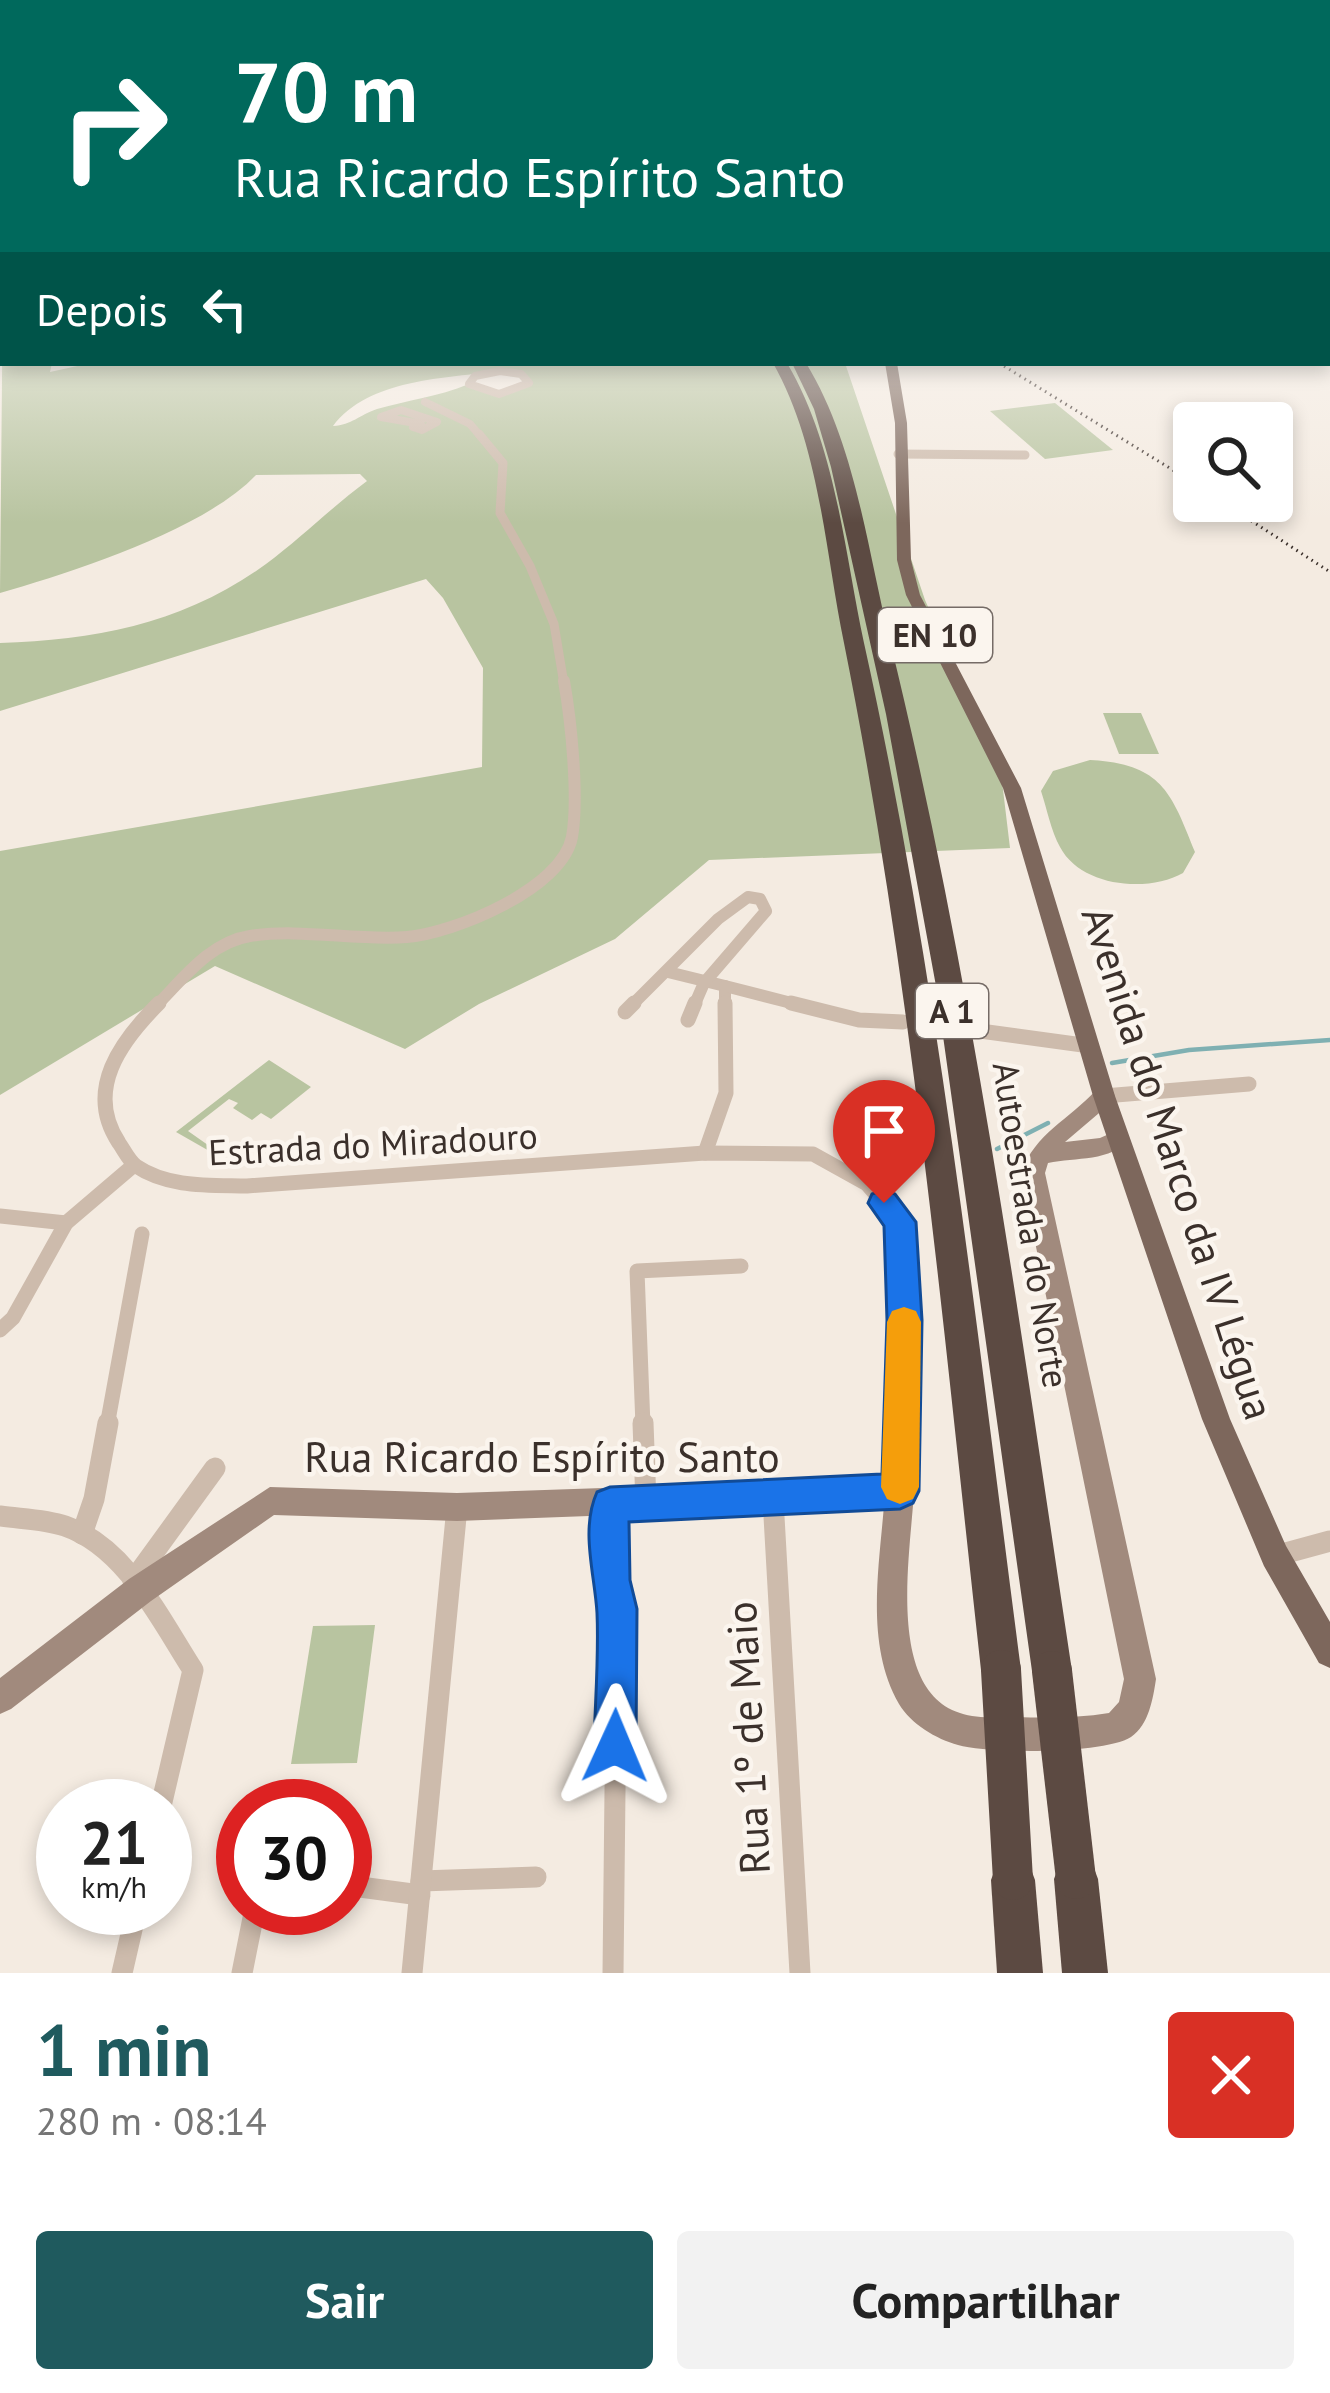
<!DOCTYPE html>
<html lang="pt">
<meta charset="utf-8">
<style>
body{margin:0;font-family:"PT Sans",sans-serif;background:#f2f2f2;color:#222;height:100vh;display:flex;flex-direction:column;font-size:45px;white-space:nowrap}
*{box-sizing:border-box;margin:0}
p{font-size:39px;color:#767676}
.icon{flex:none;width:66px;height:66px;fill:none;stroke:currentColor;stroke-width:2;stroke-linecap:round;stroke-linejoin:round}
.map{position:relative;height:1973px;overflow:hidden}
.drawer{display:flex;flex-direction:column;background:#fff;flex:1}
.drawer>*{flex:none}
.guide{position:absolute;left:0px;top:0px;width:1332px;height:366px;box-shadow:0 6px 18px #0003;background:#00695c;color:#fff;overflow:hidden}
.buttons{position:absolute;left:1173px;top:402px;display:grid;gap:24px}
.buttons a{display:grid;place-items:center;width:120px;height:120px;border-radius:12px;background:#fff;box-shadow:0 6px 18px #0003;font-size:60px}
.speed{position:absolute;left:36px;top:1779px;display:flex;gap:24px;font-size:60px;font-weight:700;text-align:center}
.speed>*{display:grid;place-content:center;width:156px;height:156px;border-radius:50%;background:#fff;box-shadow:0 6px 18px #0003;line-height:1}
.speed small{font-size:30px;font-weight:400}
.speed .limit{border:18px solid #d22;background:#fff;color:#111}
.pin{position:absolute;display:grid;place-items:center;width:102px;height:102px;color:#fff;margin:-123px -51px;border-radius:50% 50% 50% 0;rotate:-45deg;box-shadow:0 0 12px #0007}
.pin .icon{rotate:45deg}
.me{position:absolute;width:132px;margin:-66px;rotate:1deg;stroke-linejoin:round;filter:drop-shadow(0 0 9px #0008)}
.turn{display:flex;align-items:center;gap:42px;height:252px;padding:0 36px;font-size:54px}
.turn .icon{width:156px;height:156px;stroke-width:2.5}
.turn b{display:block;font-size:84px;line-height:102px}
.then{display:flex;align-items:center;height:114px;padding:0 36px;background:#0003;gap:24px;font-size:45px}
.round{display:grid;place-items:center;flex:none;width:126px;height:126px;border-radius:12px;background:#f2f2f2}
.summary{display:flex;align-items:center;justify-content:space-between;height:204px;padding:0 36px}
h1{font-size:72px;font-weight:800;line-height:90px;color:#1f5a5e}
.button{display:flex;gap:24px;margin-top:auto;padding:24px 36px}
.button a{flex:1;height:138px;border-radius:12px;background:#1f5a5e;color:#fff;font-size:48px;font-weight:800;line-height:138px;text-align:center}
.button a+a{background:#f2f2f2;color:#222}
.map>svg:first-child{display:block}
</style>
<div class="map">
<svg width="1330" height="1973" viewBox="0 0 1330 1973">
<rect width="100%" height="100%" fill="#f4ebe1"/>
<g fill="#b8c4a0" fill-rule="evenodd">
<path d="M3 271V363H52L50 372 91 363H845L925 600 1001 773 1010 848 709 860 615 939 479 1004 405 1049 215 966 0 1095V851L482 767 483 668 443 598 426 579 0 711V643C97 640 185 623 266 564 301 538 333 506 367 481L360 474 256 475C204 530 73 572 0 593ZM500 371 529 380 498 394 469 384C437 397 408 400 377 409 359 415 352 425 333 426 368 379 447 378 500 371Z"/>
<polygon points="1055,403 1113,450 1045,459 990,411"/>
<polygon points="1103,713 1141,713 1159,754 1119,754"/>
<path d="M1090 760C1162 764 1171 792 1195 852L1183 873C1148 893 1081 887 1060 847 1051 831 1047 809 1041 791L1053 771Z"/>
<polygon points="269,1060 311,1087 271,1119 261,1113 252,1120 233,1108 238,1103 229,1099 188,1131 215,1150 211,1152 176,1132"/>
<polygon points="375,1625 357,1763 291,1764 313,1626"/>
</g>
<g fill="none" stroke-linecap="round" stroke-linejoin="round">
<g stroke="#7fb0b2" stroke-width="4.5">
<polyline points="1112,1063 1189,1050 1330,1040"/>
<polyline points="997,1149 1048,1123"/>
<polyline points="877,1183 887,1180"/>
</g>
<g stroke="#cdbbac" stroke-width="8">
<polygon points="500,371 521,374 529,383 499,394 469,384 475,376"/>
<polyline points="425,402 470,424 481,437"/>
<polygon points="401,410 437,422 422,430 413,427 421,424 381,417"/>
</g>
<g stroke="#cdbbac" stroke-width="9">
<polyline points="479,434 503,463 500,513 530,566 554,624 564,684"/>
<polyline points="898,454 1025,455"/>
</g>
<g stroke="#cdbbac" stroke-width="12">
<polyline points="668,972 725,986 725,1006"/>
<polyline points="725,986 803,1006"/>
<path d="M156 1006C183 979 210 942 250 936 301 928 356 941 407 937 454 933 562 889 572 837 579 798 571 720 564 681"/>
<polyline points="631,1006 718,919 748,897 760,899 766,911 704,983 694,1006"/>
</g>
<g stroke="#cdbbac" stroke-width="15">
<path d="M159 1003C121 1041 84 1090 119 1143 124 1150 129 1161 136 1166 168 1188 211 1185 247 1186L705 1153 813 1154 867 1184 900 1222 902 1426"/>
<polyline points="791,1003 859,1020 903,1022"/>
<polyline points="625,1012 634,1003"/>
<polyline points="688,1020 695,1003"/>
<polyline points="973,1030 1090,1046"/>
<polyline points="1104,1096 1249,1084"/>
<polyline points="705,1153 726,1093 725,1003"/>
<polyline points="0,1216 66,1223"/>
<polyline points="0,1330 13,1318 66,1223 134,1165"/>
<polyline points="107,1426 142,1234"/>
<polyline points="643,1426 637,1271 741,1266"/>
</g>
<g stroke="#cdbbac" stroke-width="21">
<polyline points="643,1423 646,1503"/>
<polyline points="900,1491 902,1423"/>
<polyline points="773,1499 800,1973"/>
<polyline points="610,1505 610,1580 617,1609 613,1973"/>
<path d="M0 1516C21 1519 44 1519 65 1526 126 1547 160 1619 193 1670L161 1806"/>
<polyline points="82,1534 94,1499 108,1423"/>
<polyline points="1275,1556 1330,1541"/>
<polyline points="133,1581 215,1468"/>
<polyline points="421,1881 536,1877"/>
<polyline points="345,1885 420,1895"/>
<polyline points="122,1973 137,1908"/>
<polyline points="242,1973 255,1908"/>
<polyline points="412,1973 457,1507"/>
</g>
<g fill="#a18a7d" fill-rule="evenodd">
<polygon points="0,345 3,345 0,353"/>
<path d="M1104 1088 1112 1090 1115 1096 1112 1102 1065 1142 1100 1138 1118 1130 1126 1133 1130 1139C1111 1162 1076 1157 1048 1163L1045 1173 1156 1679C1153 1698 1149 1725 1131 1737 1105 1754 990 1754 958 1745 936 1739 911 1724 899 1704 865 1645 879 1569 884 1505L457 1521 274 1515 151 1601 11 1709 0 1714V1678L129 1579 270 1487 457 1493 900 1478 910 1481 914 1491C911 1551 885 1689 960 1713 977 1719 999 1717 1016 1717 1047 1718 1079 1718 1109 1713L1119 1702 1124 1679 1021 1173C1035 1133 1069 1120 1096 1090Z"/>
</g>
<polygon fill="#7d675c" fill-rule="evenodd" points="885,363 897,363 907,423 911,560 920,595 1021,788 1115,1096 1230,1419 1286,1546 1330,1622 1330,1668 1319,1663 1264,1566 1202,1419 1093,1096 1003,788 906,595 897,560 895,423"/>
<g fill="#5c4a42" fill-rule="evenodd">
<path d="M773 363H787C836 446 844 550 864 643 939 981 976 1327 1021 1670L1015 1684 1001 1690 987 1684 981 1670C943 1327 912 982 844 643 825 551 820 446 773 363Z"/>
<path d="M792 363H806C856 445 867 549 890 641 973 980 1020 1326 1072 1671L1066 1685 1052 1691 1038 1685 1032 1671 936 986 886 714 831 467 814 409Z"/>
<polygon points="1076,1857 1092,1863 1098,1879 1108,1973 1062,1973 1054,1879 1060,1863"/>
<polygon points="1013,1858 1029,1864 1035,1880 1043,1973 997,1973 991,1880 997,1864"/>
</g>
<g stroke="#3b302b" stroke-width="3" stroke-dasharray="1.5 4.5" stroke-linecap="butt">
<polyline points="999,363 1194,483"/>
<polyline points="1221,501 1330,572"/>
</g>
<g stroke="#5c4a42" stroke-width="40">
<polyline points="1001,1670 1013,1880"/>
<polyline points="1052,1671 1076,1879"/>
</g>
</g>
<linearGradient id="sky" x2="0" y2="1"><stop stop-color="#7eb2d2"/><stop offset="0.47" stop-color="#faf6f2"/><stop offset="1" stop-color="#faf6f2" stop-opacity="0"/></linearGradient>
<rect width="1330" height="523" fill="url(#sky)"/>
<path fill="#1a73e8" stroke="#114b97" stroke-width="3" d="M884 1190 895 1194 916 1222 922 1320 919 1491 913 1503 900 1509 629 1522 630 1580 637 1609 636 1746 630 1761 615 1767 600 1761 594 1746C595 1702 599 1657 597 1613 595 1575 580 1530 597 1492L610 1487 882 1474 887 1320 884 1226 868 1203 872 1194Z"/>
<polygon fill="#f59e0b" points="904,1307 916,1311 921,1322 919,1487 913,1499 900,1504 887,1499 881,1487 887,1322 892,1311"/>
<g text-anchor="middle" stroke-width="9" stroke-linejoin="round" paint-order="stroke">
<g fill="#fbf5ee" stroke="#756b66" stroke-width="3">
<rect x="878" y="608" width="114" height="54" rx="9"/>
<rect x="916" y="984" width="72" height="54" rx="9"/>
</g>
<g font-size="33" font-weight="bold" fill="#3b302b">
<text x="935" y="647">EN 10</text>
<text x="952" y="1023">A 1</text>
</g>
<g font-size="36" fill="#3b302b" stroke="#fbf5ee">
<text transform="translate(373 1144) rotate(-3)" y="13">Estrada do Miradouro</text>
<text transform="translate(1031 1225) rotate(81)" y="13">Autoestrada do Norte</text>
</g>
<g font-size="42" fill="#3b302b" stroke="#fbf5ee">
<text transform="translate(1178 1163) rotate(72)" y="15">Avenida do Marco da IV Légua</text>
<text x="542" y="1472">Rua Ricardo Espírito Santo</text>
<text transform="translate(748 1738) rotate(-93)" y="15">Rua 1º de Maio</text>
</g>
</g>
</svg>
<div class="buttons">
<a><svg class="icon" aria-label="search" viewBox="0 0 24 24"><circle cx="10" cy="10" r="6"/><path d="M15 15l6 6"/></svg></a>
</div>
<div class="speed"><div>21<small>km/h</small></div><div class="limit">30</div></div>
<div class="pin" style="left:884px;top:1203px;background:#d93025"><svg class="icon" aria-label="arrive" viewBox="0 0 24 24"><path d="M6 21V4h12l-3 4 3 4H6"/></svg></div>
<svg class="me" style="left:615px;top:1746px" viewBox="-20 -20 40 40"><path d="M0-17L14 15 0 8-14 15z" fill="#1a73e8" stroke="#fff" stroke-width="4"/></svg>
<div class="guide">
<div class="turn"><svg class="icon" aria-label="right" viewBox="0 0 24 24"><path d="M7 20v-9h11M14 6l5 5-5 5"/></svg><div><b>70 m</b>Rua Ricardo Espírito Santo</div></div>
<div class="then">Depois<svg class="icon" aria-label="left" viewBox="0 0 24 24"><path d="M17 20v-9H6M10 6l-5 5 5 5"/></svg></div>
</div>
</div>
<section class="drawer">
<div class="summary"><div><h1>1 min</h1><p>280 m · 08:14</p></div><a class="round" style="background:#d93025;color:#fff"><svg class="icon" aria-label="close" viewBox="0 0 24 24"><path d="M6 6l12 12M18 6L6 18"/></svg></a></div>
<div class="button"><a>Sair</a><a>Compartilhar</a></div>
</section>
